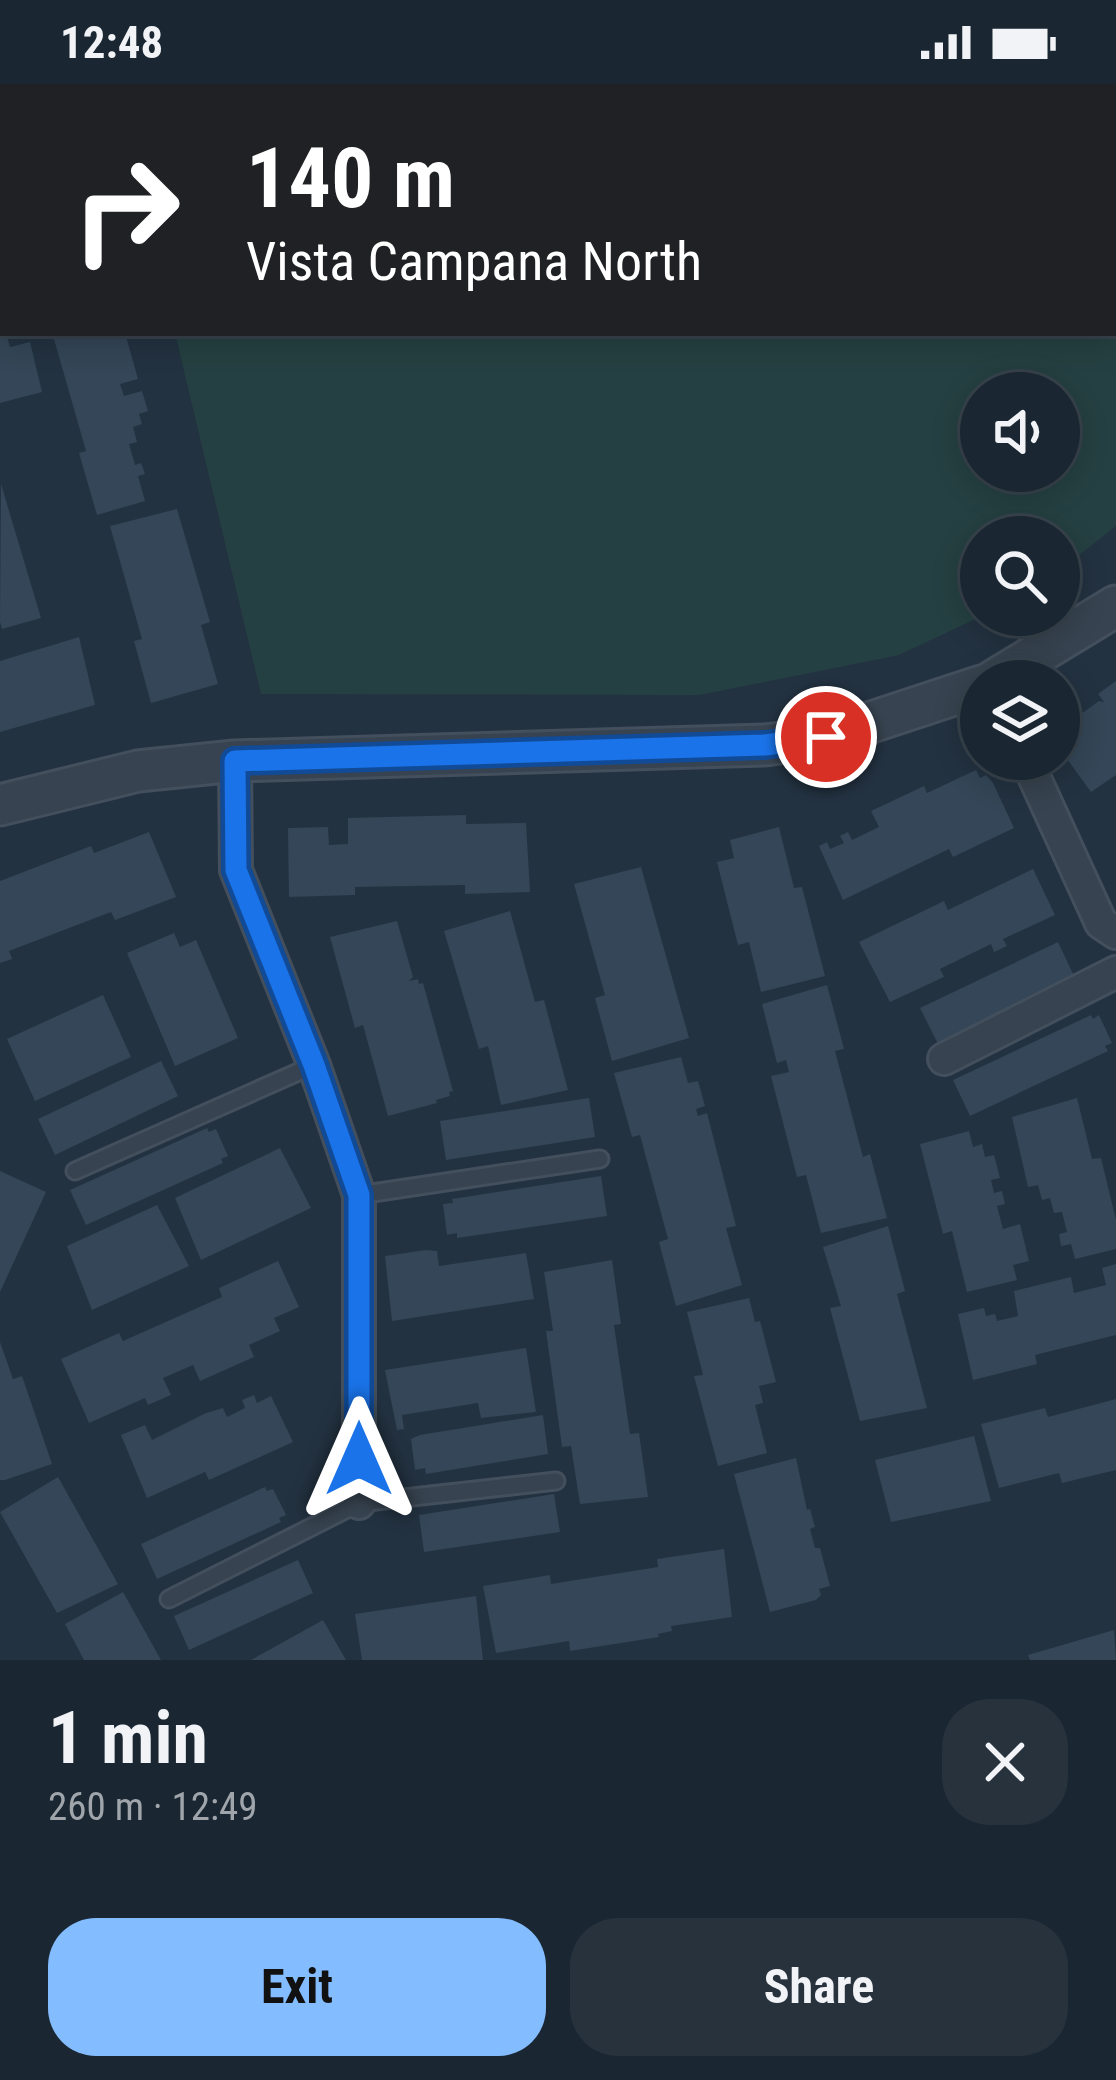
<!DOCTYPE html>
<meta charset="utf-8">
<style>
body{margin:0;font-family:"Roboto Condensed",sans-serif;background:#27323d;color:#f1f3f6;height:100vh;display:flex;flex-direction:column;font-size:45px;white-space:nowrap}
*{box-sizing:border-box;margin:0}
p{font-size:39px;color:#9fa5ab}
.icon{flex:none;width:66px;height:66px;fill:none;stroke:currentColor;stroke-width:2;stroke-linecap:round;stroke-linejoin:round}
.map{position:relative;height:1576px;overflow:hidden}
.sheet{display:flex;flex-direction:column;background:#1a2631;flex:1}
.sheet>*{flex:none}
.guide{position:absolute;left:0px;top:0px;width:1116px;height:252px;box-shadow:0 6px 30px #0003,0 0 0 3px #38434d;background:#202124;color:#fff;overflow:hidden}
.fabs{position:absolute;left:960px;top:288px;display:grid;gap:24px}
.fabs a{display:grid;place-items:center;width:120px;height:120px;border-radius:50%;background:#1a2631;box-shadow:0 6px 30px #0003,0 0 0 3px #38434d;font-size:60px}
.pin{position:absolute;display:grid;place-items:center;width:102px;height:102px;color:#fff;margin:-51px;border:6px solid #fff;border-radius:50%;box-shadow:0 3px 12px #0007}
.me{position:absolute;width:132px;margin:-66px;rotate:0deg;stroke-linejoin:round;filter:drop-shadow(0 0 9px #0008)}
.turn{display:flex;align-items:center;gap:42px;height:252px;padding:0 48px;font-size:54px}
.turn .icon{width:156px;height:156px;stroke-width:2.5}
.turn b{display:block;font-size:84px;line-height:102px}
.round{display:grid;place-items:center;flex:none;width:126px;height:126px;border-radius:48px;background:#27323d}
.overview{display:flex;align-items:center;justify-content:space-between;height:204px;padding:0 48px}
h1{font-size:72px;font-weight:700;line-height:90px}
.action{display:flex;gap:24px;margin-top:auto;padding:24px 48px}
.action a{flex:1;height:138px;border-radius:48px;background:#84bdff;color:#111;font-size:48px;font-weight:700;line-height:138px;text-align:center}
.action a+a{background:#27323d;color:#f1f3f6}
.status{display:flex;justify-content:space-between;align-items:center;height:84px;padding:0 60px;background:#1a2631;direction:ltr}
.status svg{height:33px;fill:currentColor}
.map>svg:first-child{display:block}
</style>
<div class="status"><b>12:48</b><svg viewBox="0 0 49 12"><path d="M0 12V9h3v3zM5 12V6h3v6zM10 12V3h3v9zM15 12V0h3v12zM26 1h20v11H26zM47 4h2v5h-2z"/></svg></div>
<div class="map">
<svg width="1116" height="1576" viewBox="0 0 1116 1576">
<rect width="100%" height="100%" fill="#233241"/>
<path fill="#254042" fill-rule="evenodd" d="M116 0H1116V442L1059 487V453H981L984 531 899 571 699 611 261 610 175 249H1113V3ZM981 309H1059V387H981Z"/>
<g fill="#344657">
<polygon points="0,249 6,249 10,263 30,258 42,308 0,319"/>
<polygon points="76,249 125,249 138,295 120,300 124,312 142,307 148,327 139,330 142,340 133,343 137,358 129,360 135,381 141,379 145,390 138,392 145,417 97,431 79,369 86,367 54,255"/>
<polygon points="1,400 41,534 2,545 0,538"/>
<polygon points="177,425 210,538 201,541 218,600 151,619 134,557 142,555 110,442"/>
<polygon points="79,553 95,621 0,648 0,577"/>
<polygon points="1116,597 1116,691 1091,708 1062,668 1059,646 1099,617 1104,618 1098,610"/>
<polygon points="976,686 980,694 986,691 993,699 1014,744 953,773 949,765 843,816 819,762 827,758 830,765 844,759 840,752 848,748 852,756 879,743 871,727 924,702 927,709"/>
<polygon points="466,731 466,740 526,739 530,808 465,810 465,801 355,803 355,811 289,813 288,744 328,743 329,761 348,760 348,734"/>
<polygon points="779,743 794,804 802,803 825,892 761,908 749,858 738,861 717,778 734,774 730,756"/>
<polygon points="149,748 176,813 115,836 111,828 9,867 12,875 0,879 0,797 91,762 94,769"/>
<polygon points="641,783 689,954 612,977 595,914 605,911 574,800"/>
<polygon points="1033,785 1055,831 1003,855 1007,862 994,868 991,860 940,885 944,893 890,918 859,858 944,817 948,826"/>
<polygon points="510,827 535,918 544,916 568,1006 501,1021 488,962 479,965 444,847"/>
<polygon points="397,837 413,893 409,897 418,895 419,900 423,899 453,1007 449,1008 450,1012 436,1016 437,1019 388,1032 363,941 355,944 330,853"/>
<polygon points="174,849 180,863 196,856 238,954 175,982 127,869"/>
<polygon points="1058,858 1075,894 938,960 920,924"/>
<polygon points="827,901 844,965 835,967 863,1073 870,1070 887,1134 821,1149 806,1091 797,1093 771,992 789,988 786,976 777,979 762,920"/>
<polygon points="103,911 131,973 35,1017 7,955"/>
<polygon points="1091,931 1093,935 1099,931 1112,959 1105,962 1108,967 970,1032 953,996"/>
<polygon points="681,973 688,999 698,997 705,1022 696,1025 698,1032 707,1029 736,1142 726,1144 742,1201 676,1222 659,1158 668,1155 640,1051 632,1053 614,989"/>
<polygon points="161,977 178,1012 55,1071 38,1035"/>
<polygon points="589,1014 595,1053 446,1076 440,1037"/>
<polygon points="1077,1014 1092,1075 1101,1074 1116,1136 1116,1165 1075,1175 1071,1160 1061,1162 1059,1150 1067,1148 1062,1128 1054,1129 1050,1114 1042,1116 1038,1101 1028,1103 1012,1033"/>
<polygon points="207,1044 209,1048 216,1045 228,1072 221,1075 223,1079 86,1141 70,1106"/>
<polygon points="969,1047 973,1063 982,1060 985,1073 994,1071 1000,1094 991,1096 994,1109 1002,1107 1005,1120 997,1122 1003,1145 1020,1140 1029,1177 1013,1181 1017,1196 967,1208 952,1147 943,1150 920,1060"/>
<polygon points="280,1064 311,1124 201,1176 175,1114"/>
<polygon points="0,1087 46,1108 0,1208"/>
<polygon points="601,1092 607,1132 457,1154 457,1149 447,1151 443,1120 453,1119 452,1115"/>
<polygon points="157,1121 189,1182 92,1226 67,1162"/>
<polygon points="888,1142 905,1207 897,1210 927,1324 860,1337 830,1224 841,1222 823,1163"/>
<polygon points="426,1166 437,1167 439,1182 526,1169 534,1215 392,1237 385,1172"/>
<polygon points="612,1176 621,1240 614,1241 630,1350 639,1349 648,1413 580,1420 571,1362 562,1363 546,1247 553,1247 544,1188"/>
<polygon points="278,1177 299,1223 274,1234 280,1247 249,1261 254,1273 200,1297 193,1281 163,1294 171,1311 148,1321 145,1314 89,1339 61,1275 119,1249 123,1257 222,1213 219,1204"/>
<polygon points="1116,1180 1116,1251 1035,1271 1037,1280 973,1296 958,1230 984,1224 986,1232 995,1230 997,1237 1018,1232 1014,1207 1071,1193 1074,1209 1106,1201 1102,1184"/>
<polygon points="749,1214 755,1238 760,1237 776,1298 759,1302 763,1319 755,1321 767,1369 718,1382 694,1292 703,1291 687,1228"/>
<polygon points="0,1258 13,1295 22,1292 52,1380 5,1396 0,1396"/>
<polygon points="526,1264 536,1328 481,1334 478,1319 402,1331 404,1345 397,1346 385,1286"/>
<polygon points="254,1311 257,1319 271,1312 293,1358 209,1396 205,1388 147,1414 121,1351 145,1341 152,1356 206,1329 223,1324 227,1333 245,1324 242,1316"/>
<polygon points="1116,1315 1116,1386 1062,1399 1059,1389 999,1404 981,1340 1045,1324 1048,1333"/>
<polygon points="543,1331 548,1370 426,1390 425,1384 415,1386 411,1355 420,1351"/>
<polygon points="974,1352 991,1417 891,1438 875,1376"/>
<polygon points="796,1374 807,1426 810,1425 815,1443 810,1445 815,1464 820,1464 830,1502 819,1505 821,1511 816,1516 770,1528 734,1390"/>
<polygon points="58,1393 118,1500 57,1529 0,1428"/>
<polygon points="265,1403 267,1407 273,1405 286,1431 279,1434 281,1438 157,1495 141,1460"/>
<polygon points="554,1410 560,1448 424,1468 419,1431"/>
<polygon points="724,1465 732,1533 671,1542 672,1547 658,1550 659,1553 570,1567 569,1557 496,1569 483,1502 550,1491 551,1500 658,1483 657,1475"/>
<polygon points="298,1476 313,1509 189,1566 174,1532"/>
<polygon points="123,1508 161,1576 84,1576 65,1540"/>
<polygon points="476,1512 483,1576 362,1576 355,1530"/>
<polygon points="323,1536 346,1576 251,1576"/>
<polygon points="1114,1546 1116,1576 1030,1576 1028,1571"/>
</g>
<g fill="none" stroke-linecap="round" stroke-linejoin="round">
<g stroke="#434f5c" stroke-width="21">
<g id="service">
<polyline points="75,1087 314,981"/>
<polyline points="359,1111 600,1075"/>
<polyline points="169,1515 359,1419 556,1397"/>
</g>
</g>
<g stroke="#434f5c" stroke-width="36">
<g id="minor">
<polyline points="1026,675 1101,839 1116,849"/>
<polyline points="235,677 236,786 314,981 359,1111 359,1419"/>
<polyline points="944,975 1116,888"/>
</g>
</g>
<g stroke="#434f5c" stroke-width="45">
<g id="tertiary">
<polyline points="993,597 1116,522"/>
<polyline points="0,721 138,687 235,677 765,661 826,653 981,602"/>
</g>
</g>
<use href="#service" stroke="#374350" stroke-width="15"/>
<use href="#minor" stroke="#374350" stroke-width="30"/>
<use href="#tertiary" stroke="#374350" stroke-width="39"/>
</g>
<g fill="none" stroke-linecap="round" stroke-linejoin="round">
<g stroke="#114b97" stroke-width="30">
<polyline id="route" points="359,1375 359,1111 314,981 236,786 235,677 765,661 826,653"/>
</g>
<use href="#route" stroke="#1a73e8" stroke-width="21"/>
</g>
</svg>
<div class="fabs">
<a><svg class="icon" aria-label="sound" viewBox="0 0 24 24"><path d="M4 9h4l5-4v14l-5-4H4zM17 9q2 3 0 6"/></svg></a>
<a><svg class="icon" aria-label="search" viewBox="0 0 24 24"><circle cx="10" cy="10" r="6"/><path d="M15 15l6 6"/></svg></a>
<a><svg class="icon" aria-label="layers" viewBox="0 0 24 24"><path d="M12 4l9 5-9 5-9-5zM3 14l9 5 9-5"/></svg></a>
</div>
<div class="pin" style="left:826px;top:653px;background:#d93025"><svg class="icon" aria-label="arrive" viewBox="0 0 24 24"><path d="M6 21V4h12l-3 4 3 4H6"/></svg></div>
<svg class="me" style="left:359px;top:1375px" viewBox="-20 -20 40 40"><path d="M0-17L14 15 0 8-14 15z" fill="#1a73e8" stroke="#fff" stroke-width="4"/></svg>
<div class="guide">
<div class="turn"><svg class="icon" aria-label="right" viewBox="0 0 24 24"><path d="M7 20v-9h11M14 6l5 5-5 5"/></svg><div><b>140 m</b>Vista Campana North</div></div>
</div>
</div>
<section class="sheet">
<div class="overview"><div><h1>1 min</h1><p>260 m · 12:49</p></div><a class="round"><svg class="icon" aria-label="close" viewBox="0 0 24 24"><path d="M6 6l12 12M18 6L6 18"/></svg></a></div>
<div class="action"><a>Exit</a><a>Share</a></div>
</section>
